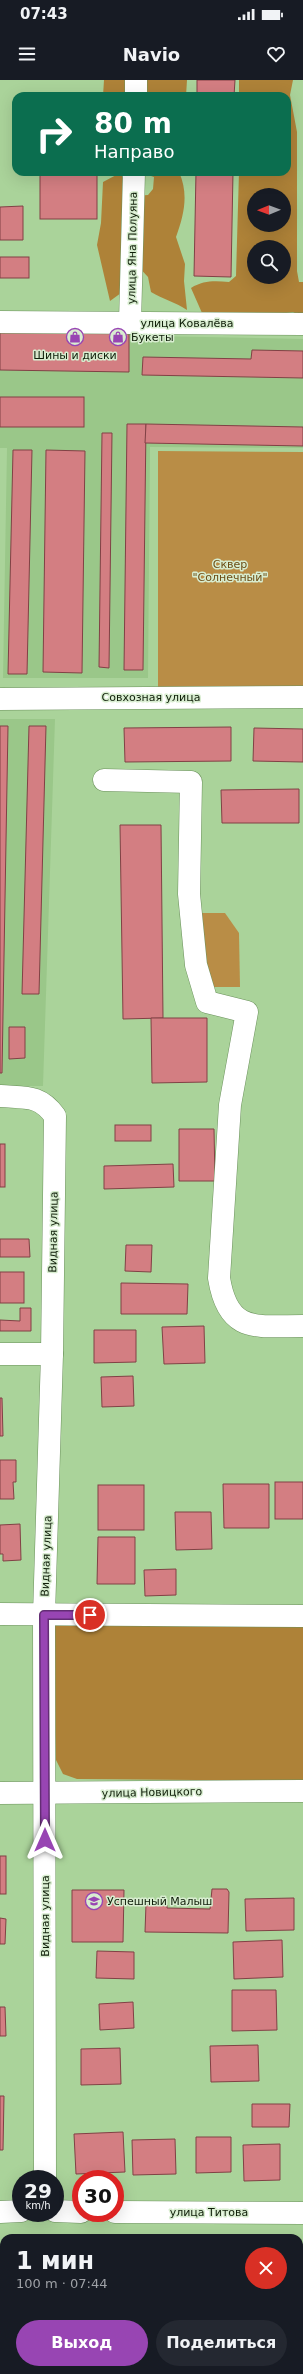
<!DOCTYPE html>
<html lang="ru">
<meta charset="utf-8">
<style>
body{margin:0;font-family:"DejaVu Sans",sans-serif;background:#242831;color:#f1f3f6;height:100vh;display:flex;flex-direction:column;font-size:15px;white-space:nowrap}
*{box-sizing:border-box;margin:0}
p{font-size:13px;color:#9ea1a6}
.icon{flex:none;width:22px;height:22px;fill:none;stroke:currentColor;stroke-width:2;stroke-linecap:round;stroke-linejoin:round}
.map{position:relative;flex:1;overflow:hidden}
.panel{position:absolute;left:0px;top:2154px;width:303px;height:140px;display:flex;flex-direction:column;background:#171b24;border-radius:12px 12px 0 0;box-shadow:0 4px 16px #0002}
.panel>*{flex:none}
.guide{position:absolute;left:12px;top:12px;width:279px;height:84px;border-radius:12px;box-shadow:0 4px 16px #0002;background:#0b6e4f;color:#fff;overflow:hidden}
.needle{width:26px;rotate:269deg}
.tools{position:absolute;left:247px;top:108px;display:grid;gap:8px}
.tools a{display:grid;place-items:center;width:44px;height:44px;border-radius:50%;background:#171b24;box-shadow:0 4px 16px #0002;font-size:20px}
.speed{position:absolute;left:12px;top:2090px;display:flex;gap:8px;font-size:20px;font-weight:700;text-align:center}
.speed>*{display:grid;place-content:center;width:52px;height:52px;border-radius:50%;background:#171b24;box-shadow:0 4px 16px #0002;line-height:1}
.speed small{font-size:10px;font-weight:400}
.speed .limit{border:6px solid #d22;background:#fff;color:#111}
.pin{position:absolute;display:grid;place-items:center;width:34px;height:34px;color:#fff;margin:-17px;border:2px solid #fff;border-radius:50%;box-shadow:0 1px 4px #0007}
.me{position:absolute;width:44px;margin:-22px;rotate:0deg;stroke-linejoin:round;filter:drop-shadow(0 0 3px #0008)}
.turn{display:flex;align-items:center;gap:14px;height:84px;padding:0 16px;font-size:18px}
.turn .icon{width:52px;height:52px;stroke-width:2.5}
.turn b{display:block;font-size:28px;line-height:34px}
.round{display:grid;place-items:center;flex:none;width:42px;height:42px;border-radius:21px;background:#242831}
.head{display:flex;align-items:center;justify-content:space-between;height:68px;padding:0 16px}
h1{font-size:24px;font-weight:800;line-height:30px}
.cta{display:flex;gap:8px;margin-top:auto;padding:8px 16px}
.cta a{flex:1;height:46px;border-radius:24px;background:#9845b3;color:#fff;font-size:16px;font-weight:800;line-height:46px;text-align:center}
.cta a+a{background:#242831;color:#f1f3f6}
.status{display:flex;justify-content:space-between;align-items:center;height:28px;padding:0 20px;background:#171b24;direction:ltr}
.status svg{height:11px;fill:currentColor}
header{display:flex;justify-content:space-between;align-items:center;height:52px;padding:0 16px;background:#171b24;font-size:18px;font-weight:800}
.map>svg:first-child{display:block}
</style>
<div class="status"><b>07:43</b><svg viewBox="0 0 49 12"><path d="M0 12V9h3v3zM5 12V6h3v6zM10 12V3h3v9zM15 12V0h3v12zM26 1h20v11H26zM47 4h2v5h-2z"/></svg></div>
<header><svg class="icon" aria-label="menu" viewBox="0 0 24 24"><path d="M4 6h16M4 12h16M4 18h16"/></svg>Navio<svg class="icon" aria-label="heart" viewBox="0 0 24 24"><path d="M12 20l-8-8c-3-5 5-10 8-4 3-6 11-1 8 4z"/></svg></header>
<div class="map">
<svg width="303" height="2294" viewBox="0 0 303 2294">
<rect width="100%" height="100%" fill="#aad39a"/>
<g fill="#9ac789">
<polygon points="0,242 130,243 153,256 303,259 303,368 150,367 148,598 3,598 7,368 0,368"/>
<polygon points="0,639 55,639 43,1006 0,1006"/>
</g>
<g fill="#b98d46">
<polygon points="158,371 303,372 303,608 158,609"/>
<polygon points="201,833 225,833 239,853 240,907 214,907 203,886"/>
</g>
<g fill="#ae8238" fill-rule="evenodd">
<polygon points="104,0 187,0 186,16 103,16"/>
<path d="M239 0H293L290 15 297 52V191L299 202H303V238L293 232 273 235 202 233 191 208C204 200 215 201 229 202L236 196 239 92H287V16H239ZM254 115H284V145H254ZM254 167H284V197H254Z"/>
<path d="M139 92H179C189 114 184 135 176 157L185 184 184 201 187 230C175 222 163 219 151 212L148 197 135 183 121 213 110 221 97 165 101 143 103 102 120 93 134 116 148 115 153 109 154 97Z"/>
<polygon points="56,1543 303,1544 303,1701 77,1699 63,1694 56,1680 51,1551"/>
</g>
<g fill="#d37e82" stroke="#814145">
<polygon points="197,0 235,0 234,16 197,16"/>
<rect x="40" y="92" width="57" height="47"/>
<polygon points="196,92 233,92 231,197 194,196"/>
<polygon points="23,126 23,160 0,160 0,127"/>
<rect x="0" y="177" width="29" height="21"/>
<polygon points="0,251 129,253 129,292 0,290"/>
<polygon points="252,270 303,271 303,298 142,295 143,277 251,279"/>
<rect x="0" y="317" width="84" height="30"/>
<polygon points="127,344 146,344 143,590 124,590"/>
<polygon points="146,344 303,347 303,366 145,363"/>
<polygon points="102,353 112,353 109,588 99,587"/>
<polygon points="13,370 32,370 27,594 8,594"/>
<polygon points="46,370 85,371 82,593 43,592"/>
<polygon points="0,646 8,646 2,993 0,993"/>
<polygon points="29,646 46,646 39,914 22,914"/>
<polygon points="231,647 231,681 125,682 124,648"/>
<polygon points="254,648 303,649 303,682 253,681"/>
<polygon points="299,709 299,743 222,743 221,710"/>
<polygon points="120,745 161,745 163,938 123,939"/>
<polygon points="151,938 207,938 207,1002 152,1003"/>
<polygon points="9,947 25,947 25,978 9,979"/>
<rect x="115" y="1045" width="36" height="16"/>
<polygon points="179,1049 214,1049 215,1101 179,1101"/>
<rect x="0" y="1064" width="5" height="43"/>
<polygon points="173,1084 174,1107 104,1109 104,1086"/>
<polygon points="0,1159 29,1159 30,1177 0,1177"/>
<polygon points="126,1165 152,1165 151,1192 125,1191"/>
<rect x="0" y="1192" width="24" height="31"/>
<polygon points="121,1203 188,1204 187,1234 121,1234"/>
<polygon points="20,1228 31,1228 31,1251 0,1251 0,1240 20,1241"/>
<polygon points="204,1246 205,1283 164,1284 162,1247"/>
<polygon points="94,1250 136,1250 136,1282 94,1283"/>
<polygon points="133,1296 134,1326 102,1327 101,1297"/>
<polygon points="0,1318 2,1318 3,1356 0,1356"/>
<polygon points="0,1380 16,1380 16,1402 13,1402 14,1419 0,1419"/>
<rect x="275" y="1402" width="28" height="37"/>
<polygon points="223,1404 269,1404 269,1448 224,1448"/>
<rect x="98" y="1405" width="46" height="45"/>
<polygon points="175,1432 211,1432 212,1469 176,1470"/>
<polygon points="20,1444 21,1480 3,1481 3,1474 0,1474 0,1445"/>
<polygon points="98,1457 135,1457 135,1504 97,1504"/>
<polygon points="176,1489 176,1515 145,1516 144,1490"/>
<rect x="0" y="1776" width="6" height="38"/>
<polygon points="212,1809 227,1809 229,1812 228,1853 145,1852 146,1824 167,1825 167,1828 210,1829"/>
<polygon points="72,1810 124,1810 123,1862 72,1862"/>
<polygon points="294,1818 294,1850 246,1851 245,1819"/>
<polygon points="0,1838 6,1839 5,1864 0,1864"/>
<polygon points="282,1860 283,1897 234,1899 233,1862"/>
<polygon points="97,1871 134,1872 134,1899 96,1898"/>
<polygon points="232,1910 276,1910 277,1950 232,1951"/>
<polygon points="133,1922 134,1948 100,1950 99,1924"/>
<polygon points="0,1927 5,1927 6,1956 0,1956"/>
<polygon points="258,1965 259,2001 211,2002 210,1966"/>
<polygon points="120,1968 121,2004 81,2005 81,1969"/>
<polygon points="0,2016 4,2016 3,2070 0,2070"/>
<polygon points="252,2024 290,2024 289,2047 252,2047"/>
<polygon points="123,2052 125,2092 76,2094 74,2054"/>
<polygon points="196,2057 231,2057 231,2092 196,2093"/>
<polygon points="175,2059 176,2094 133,2095 132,2060"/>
<polygon points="280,2064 280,2100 244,2101 243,2065"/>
<polygon points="303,2181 303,2227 299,2227 299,2182"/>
<rect x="29" y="2290" width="32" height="4"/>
<rect x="141" y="2290" width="32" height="2"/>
<rect x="188" y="2290" width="43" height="4"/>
</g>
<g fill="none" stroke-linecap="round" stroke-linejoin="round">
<g stroke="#6b915c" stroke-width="23">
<g id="minor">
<polyline points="136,16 136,0"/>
<polyline points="0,242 303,244"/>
<polyline points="130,243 134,92"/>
<polyline points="0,619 303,617"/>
<path d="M104 700 191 702 189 814 196 885 207 922 247 932 230 1025 219 1198C228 1254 256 1246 303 1246"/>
<path d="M0 1016C25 1018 39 1014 55 1036L52 1274 44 1535 45 2099"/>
<polyline points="0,1274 52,1274"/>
<polyline points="0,1534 303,1536"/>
<polyline points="0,1713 303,1711"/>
<polyline points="55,2131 81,2132"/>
<polyline points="0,2132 21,2131"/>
<polyline points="115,2132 303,2133"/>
</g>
</g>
<use href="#minor" stroke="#fff" stroke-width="22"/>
</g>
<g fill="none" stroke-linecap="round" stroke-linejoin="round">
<g stroke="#632d74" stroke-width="10">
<polyline id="route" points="45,1760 44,1535 90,1535"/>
</g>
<use href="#route" stroke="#9845b3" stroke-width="7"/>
</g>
<defs>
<g id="shop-ring" transform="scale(0.9)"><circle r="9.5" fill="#d8edd0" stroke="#9845b3" stroke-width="1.5"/><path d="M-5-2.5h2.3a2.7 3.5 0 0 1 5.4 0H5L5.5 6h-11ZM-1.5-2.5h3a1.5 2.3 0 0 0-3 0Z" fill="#9845b3"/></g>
<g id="school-ring" transform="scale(0.9)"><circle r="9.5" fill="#d8edd0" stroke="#9845b3" stroke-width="1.5"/><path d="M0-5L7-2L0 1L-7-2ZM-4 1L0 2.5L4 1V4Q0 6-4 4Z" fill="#9845b3"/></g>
</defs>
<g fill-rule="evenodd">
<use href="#shop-ring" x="75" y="257"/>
<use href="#shop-ring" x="118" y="257"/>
<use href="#school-ring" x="94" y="1821"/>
</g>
<g text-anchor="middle" stroke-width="3" stroke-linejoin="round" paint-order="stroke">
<g font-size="11" fill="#0f1e09" stroke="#d8edd0">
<text transform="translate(132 168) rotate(-89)" y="4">улица Яна Полуяна</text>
<text x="187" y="247">улица Ковалёва</text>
<text x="151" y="621">Совхозная улица</text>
<text transform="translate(53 1152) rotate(-89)" y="4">Видная улица</text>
<text transform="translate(46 1476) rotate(-88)" y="4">Видная улица</text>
<text transform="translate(152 1712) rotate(-1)" y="4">улица Новицкого</text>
<text transform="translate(45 1836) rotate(-90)" y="4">Видная улица</text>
<text x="209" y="2136">улица Титова</text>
</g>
<g font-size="11" fill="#0f1e09" stroke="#d8edd0" text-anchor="start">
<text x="131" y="261">Букеты</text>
<text x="75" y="279" text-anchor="middle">Шины и диски</text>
<text x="107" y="1825">Успешный Малыш</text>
</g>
<g font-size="11" fill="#6c4c14" stroke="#d8edd0">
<text x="230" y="488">Сквер<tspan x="230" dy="13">"Солнечный"</tspan></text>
</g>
</g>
</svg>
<div class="tools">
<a><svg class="needle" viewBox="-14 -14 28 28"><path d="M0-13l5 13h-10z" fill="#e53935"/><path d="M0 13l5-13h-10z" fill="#9ea1a6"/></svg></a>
<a><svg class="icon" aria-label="search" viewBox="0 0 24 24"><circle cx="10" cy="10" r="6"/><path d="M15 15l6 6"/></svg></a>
</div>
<div class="speed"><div>29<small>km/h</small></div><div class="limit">30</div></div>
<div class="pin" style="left:90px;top:1535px;background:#d93025"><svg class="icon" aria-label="arrive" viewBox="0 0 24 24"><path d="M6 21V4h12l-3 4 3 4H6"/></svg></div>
<svg class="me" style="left:45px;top:1760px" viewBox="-20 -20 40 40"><path d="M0-17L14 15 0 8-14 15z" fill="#9845b3" stroke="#fff" stroke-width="4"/></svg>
<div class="guide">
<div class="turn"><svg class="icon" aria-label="right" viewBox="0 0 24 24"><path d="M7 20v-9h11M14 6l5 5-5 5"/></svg><div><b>80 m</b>Направо</div></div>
</div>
<section class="panel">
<div class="head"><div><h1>1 мин</h1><p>100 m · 07:44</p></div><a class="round" style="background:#d93025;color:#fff"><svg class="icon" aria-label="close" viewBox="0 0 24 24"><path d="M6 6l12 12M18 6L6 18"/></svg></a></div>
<div class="cta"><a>Выход</a><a>Поделиться</a></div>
</section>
</div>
